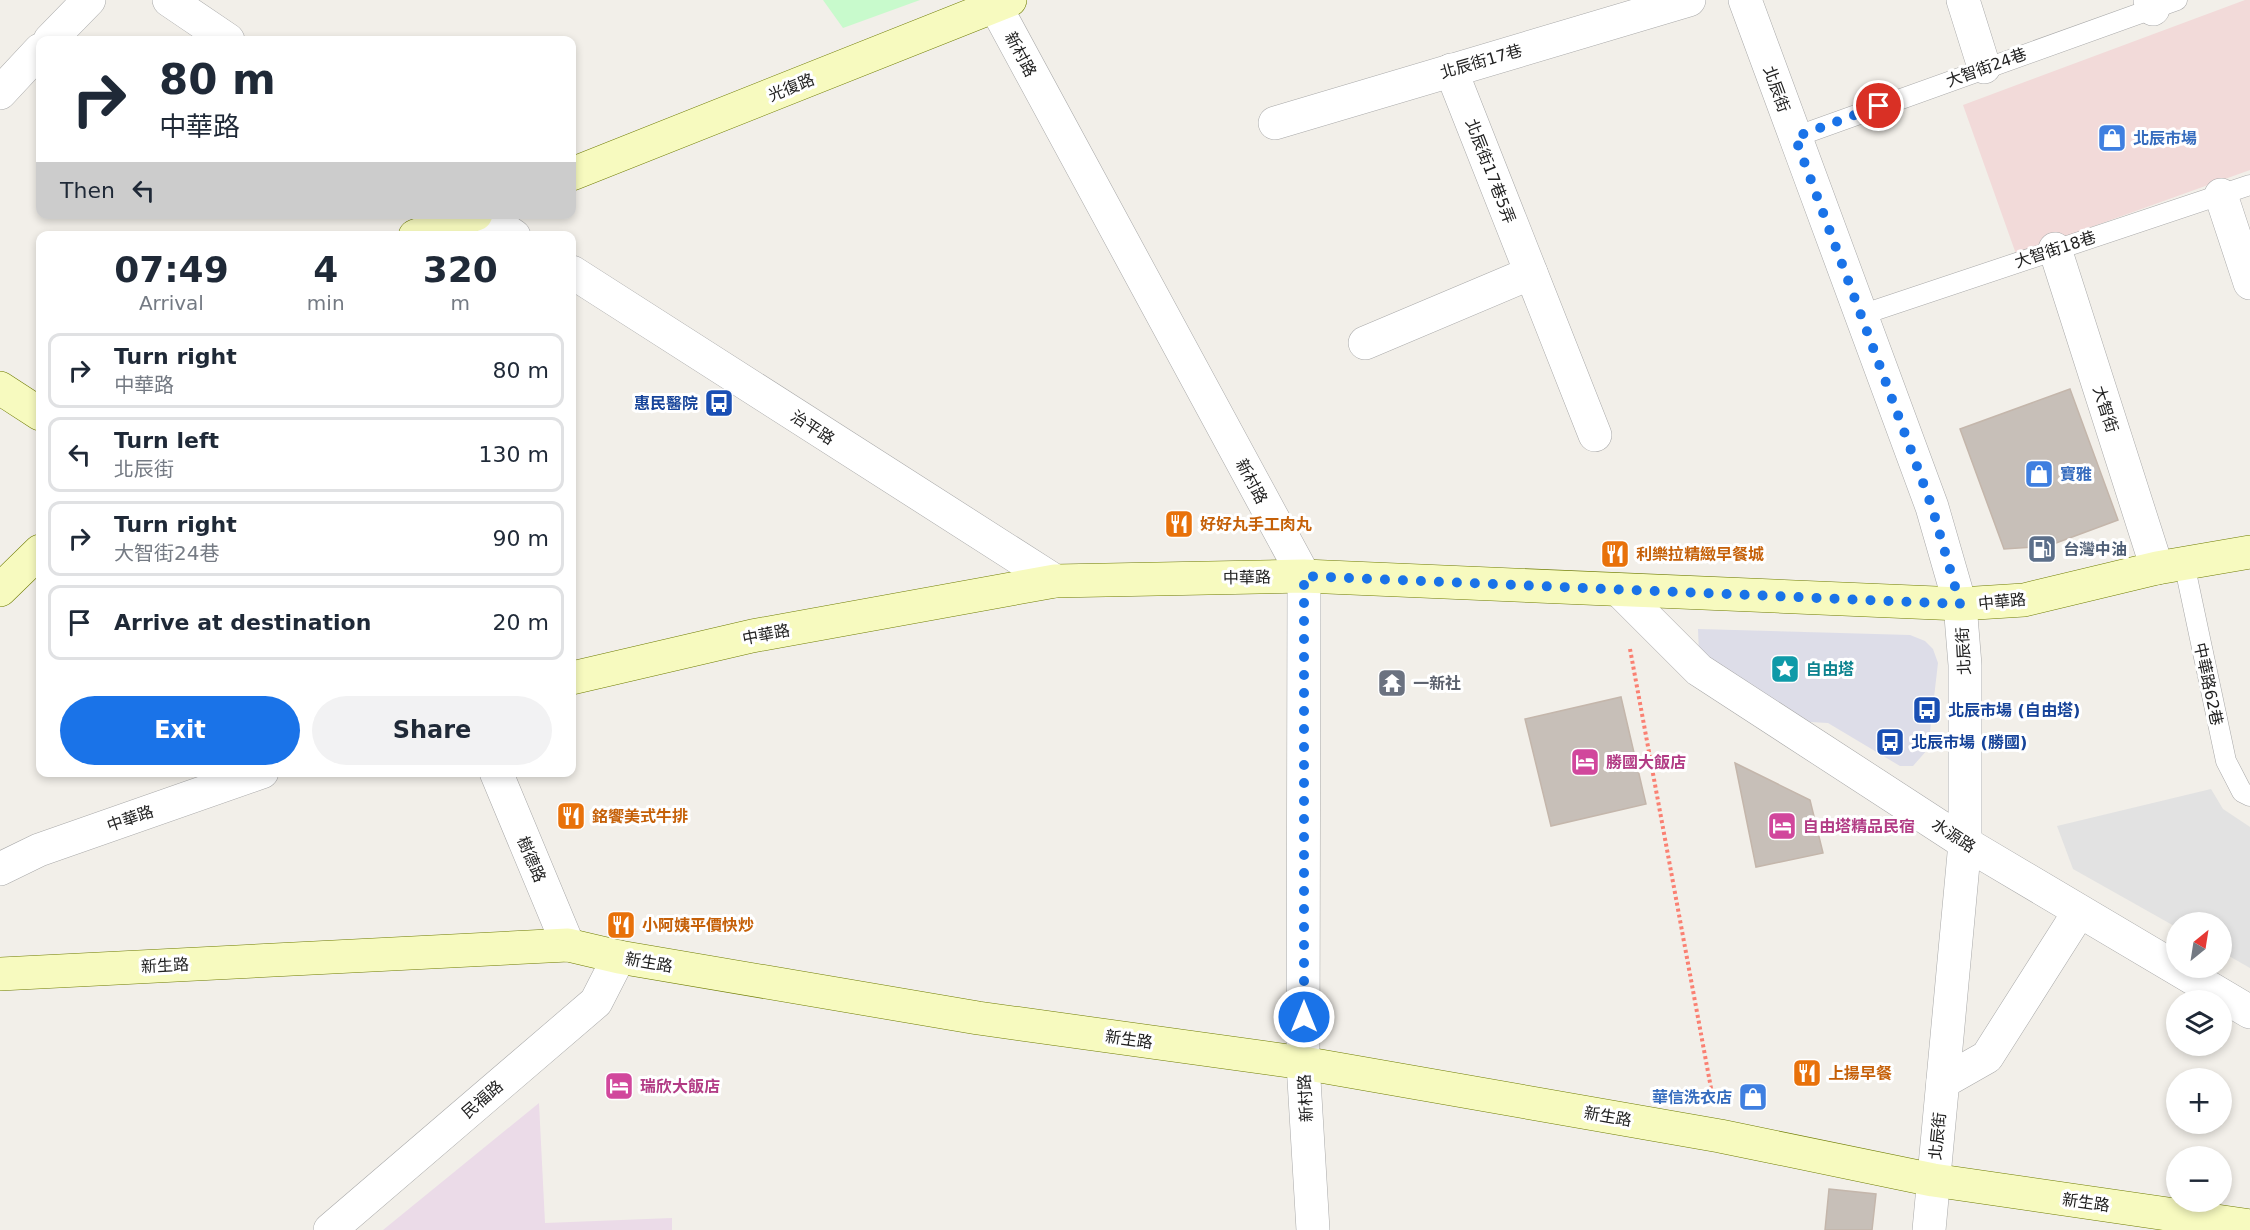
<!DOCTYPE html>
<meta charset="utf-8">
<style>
body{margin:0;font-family:"DejaVu Sans","Noto Sans TC",sans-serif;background:#f2f2f3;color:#1f2937;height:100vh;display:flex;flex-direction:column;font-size:22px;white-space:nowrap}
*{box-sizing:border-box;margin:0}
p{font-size:20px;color:#747a83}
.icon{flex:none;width:33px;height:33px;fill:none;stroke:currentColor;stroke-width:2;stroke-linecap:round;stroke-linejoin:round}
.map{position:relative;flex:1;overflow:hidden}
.sheet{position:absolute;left:36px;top:231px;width:540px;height:546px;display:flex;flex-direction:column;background:#fff;border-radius:12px;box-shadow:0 3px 9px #0003}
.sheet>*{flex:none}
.guide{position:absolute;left:36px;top:36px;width:540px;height:183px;border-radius:12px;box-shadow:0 3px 9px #0003;background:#fff;color:#1f2937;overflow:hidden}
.needle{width:39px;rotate:30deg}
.buttons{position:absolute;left:2166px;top:912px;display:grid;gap:12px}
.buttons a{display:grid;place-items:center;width:66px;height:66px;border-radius:50%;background:#fff;box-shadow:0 3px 9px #0003;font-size:30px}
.pin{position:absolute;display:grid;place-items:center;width:51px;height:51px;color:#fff;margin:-26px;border:3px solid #fff;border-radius:50%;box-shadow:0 2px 6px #0007}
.me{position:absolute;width:66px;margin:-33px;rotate:0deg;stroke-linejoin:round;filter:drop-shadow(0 0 4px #0008)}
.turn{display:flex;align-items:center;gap:21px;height:126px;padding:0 24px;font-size:27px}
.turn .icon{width:78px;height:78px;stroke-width:2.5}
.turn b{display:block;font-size:42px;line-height:51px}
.then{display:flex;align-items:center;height:57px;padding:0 24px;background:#0003;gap:12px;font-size:22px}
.eta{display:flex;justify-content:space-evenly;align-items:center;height:102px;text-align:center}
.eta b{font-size:36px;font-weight:800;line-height:42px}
.button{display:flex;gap:12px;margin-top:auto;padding:12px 24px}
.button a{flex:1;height:69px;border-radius:36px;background:#1a73e8;color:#fff;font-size:24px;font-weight:800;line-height:69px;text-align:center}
.button a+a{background:#f2f2f3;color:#1f2937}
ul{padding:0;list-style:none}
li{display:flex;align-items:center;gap:18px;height:75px;margin:0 12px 9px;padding:0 12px;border:3px solid #e0e1e3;border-radius:12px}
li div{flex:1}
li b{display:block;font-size:22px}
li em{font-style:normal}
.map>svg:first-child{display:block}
</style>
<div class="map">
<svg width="2250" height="1230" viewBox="0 0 2250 1230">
<rect width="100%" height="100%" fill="#f2efe9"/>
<polygon fill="#f2dad9" points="2245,0 2250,0 2250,170 2016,254 1963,105"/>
<polygon fill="#ebdbe8" points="539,1103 545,1223 672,1218 672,1230 383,1230"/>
<polygon fill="#c8facc" points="823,0 920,0 843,28"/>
<polygon fill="#e2e2e2" points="2211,789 2223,809 2250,827 2250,968 2222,952 2222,922 2176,922 2176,927 2073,869 2057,826"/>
<polygon fill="#dddde8" points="1698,629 1910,635 1925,641 1933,649 1938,663 1928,749 1913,766 1900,766 1828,723 1810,722 1699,655"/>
<g fill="#c7bfb8" stroke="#c4b6ab" stroke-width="1.5">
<polygon points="2070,389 2118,520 2048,546 2004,549 1960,429"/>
<polygon points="1621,697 1646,804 1551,826 1525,719"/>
<polygon points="1735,763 1810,800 1823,853 1756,867"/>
<polygon points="1829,1189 1876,1194 1872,1230 1825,1230"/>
</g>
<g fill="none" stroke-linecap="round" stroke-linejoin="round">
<g stroke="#a9a9a9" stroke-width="21">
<g id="lane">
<polyline points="1795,137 2177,0"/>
<polyline points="1861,315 2250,185"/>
<polyline points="2184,563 2226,761 2242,792 2250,796"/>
</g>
</g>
<g stroke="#a9a9a9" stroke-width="34">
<g id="street">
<polyline points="169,0 228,40"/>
<polyline points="992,0 1304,576 1303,1063 1313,1230"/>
<polyline points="1745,0 1932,507 1960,604 1965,665 1965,843 1929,1230"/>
<polyline points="1963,0 1984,67"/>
<polyline points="2150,0 2153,9"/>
<polyline points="50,40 89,0"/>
<polyline points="1451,70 1595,435"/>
<polyline points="0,93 40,50"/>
<polyline points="1275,123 1689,0"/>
<polyline points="2221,195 2250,283"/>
<polyline points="482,214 514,236"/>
<polyline points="2055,249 2157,568"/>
<polyline points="572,272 1055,581"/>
<polyline points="1365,343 1531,273"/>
<polyline points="1619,590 1699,670 1965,843 2250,1012"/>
<polyline points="496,772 568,945"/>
<polyline points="0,869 39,850 262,772"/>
<polyline points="1943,1082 1987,1057 2079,912"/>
<polyline points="330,1230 596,1002 619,957"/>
</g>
</g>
<g stroke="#707d05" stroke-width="34">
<g id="secondary">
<polyline points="572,174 1010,0"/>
<polyline points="415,236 476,214"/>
<polyline points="0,388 40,414"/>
<polyline points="0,590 40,551"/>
<polyline points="572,678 752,636 1055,581 1304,576 1960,604 2024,600 2157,568 2250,552"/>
<polyline points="0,974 568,945 619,957 978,1018 1303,1063 1720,1136 1933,1180 2250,1226"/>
</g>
</g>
<polyline stroke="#fa8072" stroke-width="4" stroke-dasharray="3 3" stroke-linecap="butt" points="1630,649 1713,1099"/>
<use href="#lane" stroke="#fff" stroke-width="20"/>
<use href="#street" stroke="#fff" stroke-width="33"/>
<use href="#secondary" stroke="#f7fabf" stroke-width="33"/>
</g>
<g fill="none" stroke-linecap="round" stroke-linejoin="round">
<polyline stroke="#1a73e8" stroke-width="10" stroke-dasharray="0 18" points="1304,1017 1304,576 1960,604 1932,507 1795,137 1879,106"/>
</g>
<defs>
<g id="shop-square" transform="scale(1.5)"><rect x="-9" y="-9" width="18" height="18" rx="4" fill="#3f7fe0" stroke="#fff"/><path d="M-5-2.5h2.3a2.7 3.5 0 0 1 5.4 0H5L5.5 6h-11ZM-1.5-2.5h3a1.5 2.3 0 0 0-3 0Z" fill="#fff"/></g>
<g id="bus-square" transform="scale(1.5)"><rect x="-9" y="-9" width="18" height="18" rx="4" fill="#1a4fb4" stroke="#fff"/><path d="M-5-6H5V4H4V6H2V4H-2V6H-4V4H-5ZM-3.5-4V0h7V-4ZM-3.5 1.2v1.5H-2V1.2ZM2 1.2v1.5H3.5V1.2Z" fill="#fff"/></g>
<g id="restaurant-square" transform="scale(1.5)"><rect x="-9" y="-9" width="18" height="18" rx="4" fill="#e8710a" stroke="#fff"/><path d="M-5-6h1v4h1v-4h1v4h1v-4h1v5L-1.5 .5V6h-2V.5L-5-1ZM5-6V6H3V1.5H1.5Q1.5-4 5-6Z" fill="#fff"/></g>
<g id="fuel-square" transform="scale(1.5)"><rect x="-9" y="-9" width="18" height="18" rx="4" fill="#5c6f8a" stroke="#fff"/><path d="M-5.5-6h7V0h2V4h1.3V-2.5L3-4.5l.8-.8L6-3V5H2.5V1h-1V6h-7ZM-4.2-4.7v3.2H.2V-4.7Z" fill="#fff"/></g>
<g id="sight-square" transform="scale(1.5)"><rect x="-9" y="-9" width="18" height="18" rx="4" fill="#0f9aa8" stroke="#fff"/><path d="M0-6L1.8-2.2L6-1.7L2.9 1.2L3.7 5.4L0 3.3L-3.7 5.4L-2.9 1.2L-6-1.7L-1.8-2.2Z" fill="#fff"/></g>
<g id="temple-square" transform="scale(1.5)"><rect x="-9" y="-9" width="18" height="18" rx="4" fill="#6b7280" stroke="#fff"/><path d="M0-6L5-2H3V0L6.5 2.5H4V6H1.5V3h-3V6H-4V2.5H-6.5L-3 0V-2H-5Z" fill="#fff"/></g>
<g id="hotel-square" transform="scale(1.5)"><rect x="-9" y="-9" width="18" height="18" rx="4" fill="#d1479c" stroke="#fff"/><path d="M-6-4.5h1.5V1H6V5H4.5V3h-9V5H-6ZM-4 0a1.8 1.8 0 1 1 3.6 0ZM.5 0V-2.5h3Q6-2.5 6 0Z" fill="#fff"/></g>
</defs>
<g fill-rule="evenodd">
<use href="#shop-square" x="2112" y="138"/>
<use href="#bus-square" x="719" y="403"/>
<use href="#shop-square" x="2039" y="474"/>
<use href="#restaurant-square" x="1179" y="524"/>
<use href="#fuel-square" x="2042" y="549"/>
<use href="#restaurant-square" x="1615" y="554"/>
<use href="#sight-square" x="1785" y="669"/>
<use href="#temple-square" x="1392" y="683"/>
<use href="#bus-square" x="1927" y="710"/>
<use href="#bus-square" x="1890" y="742"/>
<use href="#hotel-square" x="1585" y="762"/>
<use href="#restaurant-square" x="571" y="816"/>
<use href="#hotel-square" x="1782" y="826"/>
<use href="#restaurant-square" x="621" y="925"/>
<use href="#restaurant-square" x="1807" y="1073"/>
<use href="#hotel-square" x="619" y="1086"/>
<use href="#shop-square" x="1753" y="1097"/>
</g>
<g text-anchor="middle" stroke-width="6" stroke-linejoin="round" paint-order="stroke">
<g font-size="16" fill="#222" stroke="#fff">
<text transform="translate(1021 54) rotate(62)" y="6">新村路</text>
<text transform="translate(1481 61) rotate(-16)" y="6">北辰街17巷</text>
<text transform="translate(1986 67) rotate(-20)" y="6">大智街24巷</text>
<text transform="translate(791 87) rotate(-22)" y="6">光復路</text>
<text transform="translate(1777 89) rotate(70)" y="6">北辰街</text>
<text transform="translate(1491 171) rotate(69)" y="6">北辰街17巷5弄</text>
<text transform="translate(2055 249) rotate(-18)" y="6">大智街18巷</text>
<text transform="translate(2106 409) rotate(72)" y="6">大智街</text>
<text transform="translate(813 427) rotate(33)" y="6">治平路</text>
<text transform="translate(1252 481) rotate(62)" y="6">新村路</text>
<text transform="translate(1247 577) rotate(-1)" y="6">中華路</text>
<text transform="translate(2002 601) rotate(-6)" y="6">中華路</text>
<text transform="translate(766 634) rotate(-11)" y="6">中華路</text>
<text transform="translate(1963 651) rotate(-93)" y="6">北辰街</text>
<text transform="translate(2209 684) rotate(78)" y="6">中華路62巷</text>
<text transform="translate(130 818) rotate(-19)" y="6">中華路</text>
<text transform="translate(1954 835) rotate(33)" y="6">水源路</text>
<text transform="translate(532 859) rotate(67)" y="6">樹德路</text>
<text transform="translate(649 962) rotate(10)" y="6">新生路</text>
<text transform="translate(165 965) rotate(-3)" y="6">新生路</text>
<text transform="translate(1129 1039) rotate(8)" y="6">新生路</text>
<text transform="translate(1305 1098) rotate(-93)" y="6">新村路</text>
<text transform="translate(482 1099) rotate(-41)" y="6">民福路</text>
<text transform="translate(1608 1116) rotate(10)" y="6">新生路</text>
<text transform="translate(1937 1136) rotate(-84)" y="6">北辰街</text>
<text transform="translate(2086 1202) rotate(8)" y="6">新生路</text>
</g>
<g font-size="16" font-weight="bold" fill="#366cbe" stroke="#fff" text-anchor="start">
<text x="2133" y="144">北辰市場</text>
<text x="2060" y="480">寶雅</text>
<text x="1732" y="1103" text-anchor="end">華信洗衣店</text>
</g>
<g font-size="16" font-weight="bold" fill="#164399" stroke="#fff" text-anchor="start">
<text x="698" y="409" text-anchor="end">惠民醫院</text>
<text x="1948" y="716">北辰市場 (自由塔)</text>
<text x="1911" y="748">北辰市場 (勝國)</text>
</g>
<g font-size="16" font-weight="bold" fill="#c56008" stroke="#fff" text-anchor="start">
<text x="1200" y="530">好好丸手工肉丸</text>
<text x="1636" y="560">利樂拉精緻早餐城</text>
<text x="592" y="822">銘饗美式牛排</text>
<text x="642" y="931">小阿姨平價快炒</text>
<text x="1828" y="1079">上揚早餐</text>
</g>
<g font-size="16" font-weight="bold" fill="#4e5e75" stroke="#fff" text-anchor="start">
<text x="2063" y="555">台灣中油</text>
</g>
<g font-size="16" font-weight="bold" fill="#0d838f" stroke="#fff" text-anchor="start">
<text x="1806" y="675">自由塔</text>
</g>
<g font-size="16" font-weight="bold" fill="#5b616d" stroke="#fff" text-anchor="start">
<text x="1413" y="689">一新社</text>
</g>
<g font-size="16" font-weight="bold" fill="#b23c85" stroke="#fff" text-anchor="start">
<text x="1606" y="768">勝國大飯店</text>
<text x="1803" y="832">自由塔精品民宿</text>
<text x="640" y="1092">瑞欣大飯店</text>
</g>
</g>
</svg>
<div class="buttons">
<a><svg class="needle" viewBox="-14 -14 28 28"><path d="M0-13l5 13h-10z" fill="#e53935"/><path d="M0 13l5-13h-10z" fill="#747a83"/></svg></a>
<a><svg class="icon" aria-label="layers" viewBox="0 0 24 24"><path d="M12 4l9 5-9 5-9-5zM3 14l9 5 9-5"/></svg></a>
<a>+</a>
<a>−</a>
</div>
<div class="pin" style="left:1879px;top:106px;background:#d93025"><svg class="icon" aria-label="arrive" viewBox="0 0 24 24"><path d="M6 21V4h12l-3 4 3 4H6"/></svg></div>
<svg class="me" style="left:1304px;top:1017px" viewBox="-20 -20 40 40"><circle r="17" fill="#1a73e8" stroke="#fff" stroke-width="3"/><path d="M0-11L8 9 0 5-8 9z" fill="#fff"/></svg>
<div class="guide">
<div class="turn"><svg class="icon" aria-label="right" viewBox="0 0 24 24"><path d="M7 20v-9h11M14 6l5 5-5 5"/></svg><div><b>80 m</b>中華路</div></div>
<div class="then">Then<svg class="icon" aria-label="left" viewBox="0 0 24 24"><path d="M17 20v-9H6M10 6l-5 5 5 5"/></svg></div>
</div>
<section class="sheet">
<div class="eta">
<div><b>07:49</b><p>Arrival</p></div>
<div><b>4</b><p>min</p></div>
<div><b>320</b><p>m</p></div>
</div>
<ul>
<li><svg class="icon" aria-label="right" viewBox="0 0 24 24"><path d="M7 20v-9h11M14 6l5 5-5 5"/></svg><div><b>Turn right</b><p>中華路</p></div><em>80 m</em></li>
<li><svg class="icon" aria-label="left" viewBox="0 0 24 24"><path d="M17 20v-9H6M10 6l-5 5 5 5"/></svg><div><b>Turn left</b><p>北辰街</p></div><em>130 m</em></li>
<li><svg class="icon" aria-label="right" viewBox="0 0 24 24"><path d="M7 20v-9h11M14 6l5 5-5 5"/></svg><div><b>Turn right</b><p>大智街24巷</p></div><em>90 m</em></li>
<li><svg class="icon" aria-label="arrive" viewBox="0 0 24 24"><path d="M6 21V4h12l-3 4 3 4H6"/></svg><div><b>Arrive at destination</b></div><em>20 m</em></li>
</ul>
<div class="button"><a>Exit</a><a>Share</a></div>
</section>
</div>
